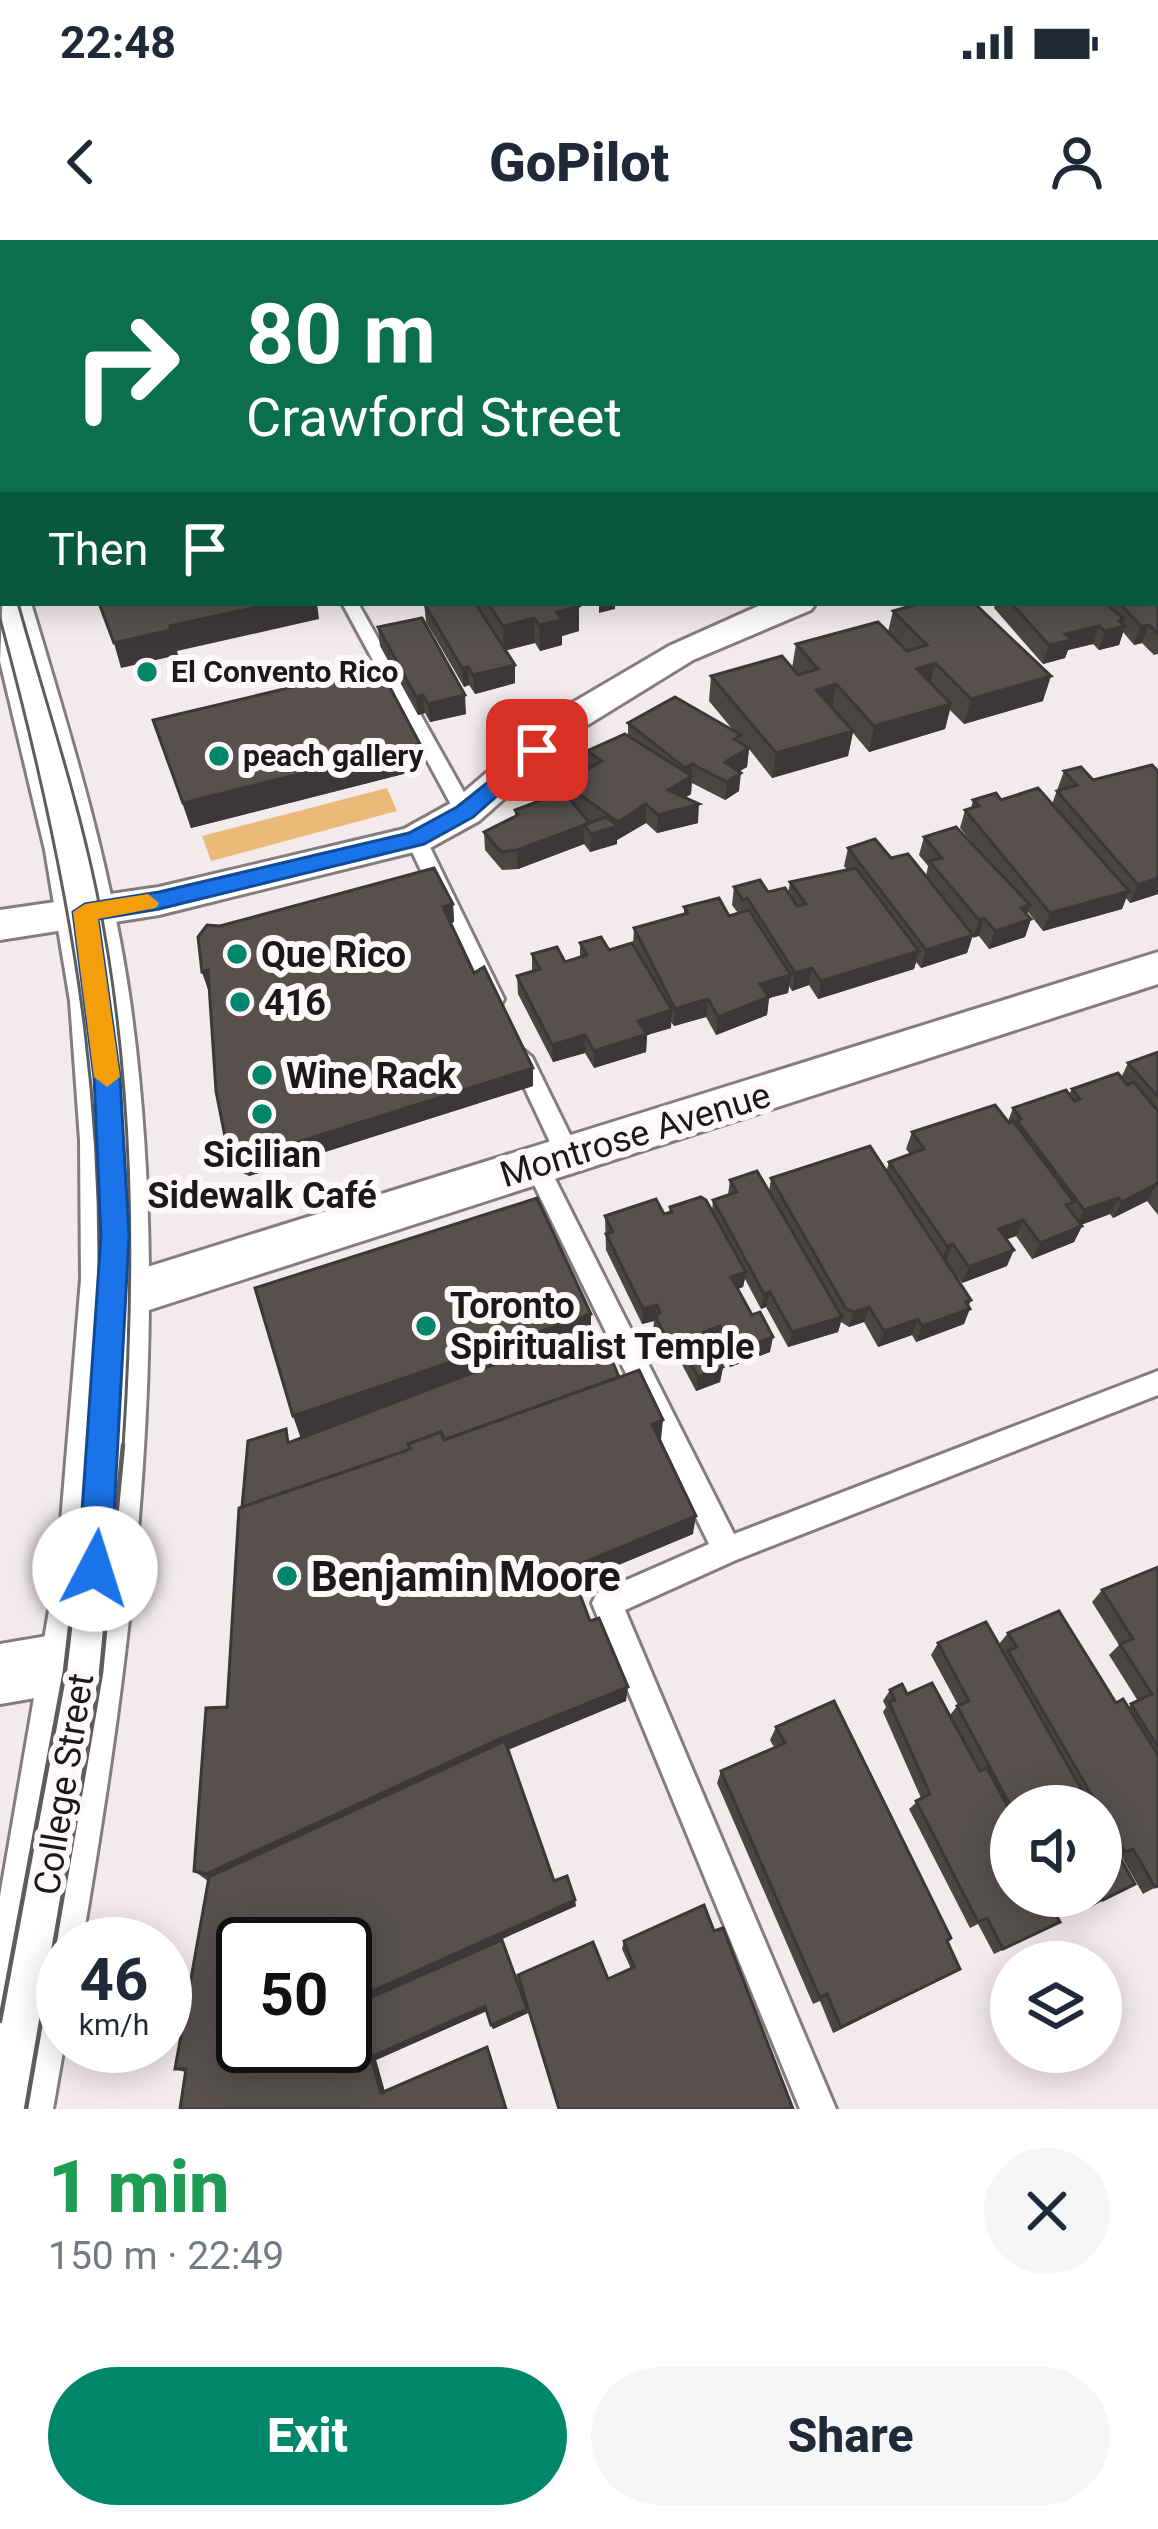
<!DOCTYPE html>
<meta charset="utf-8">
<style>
body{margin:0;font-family:Roboto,sans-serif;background:#f6f6f7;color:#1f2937;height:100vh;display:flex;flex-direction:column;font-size:45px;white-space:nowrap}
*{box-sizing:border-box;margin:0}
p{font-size:39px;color:#747a83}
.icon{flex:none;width:66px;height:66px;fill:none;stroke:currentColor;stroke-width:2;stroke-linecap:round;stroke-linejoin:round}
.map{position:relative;height:1869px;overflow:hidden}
.drawer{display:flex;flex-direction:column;background:#fff;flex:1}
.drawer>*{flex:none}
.top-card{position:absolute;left:0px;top:0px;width:1158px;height:366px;box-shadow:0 6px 30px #0003;background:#0b6e4f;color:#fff;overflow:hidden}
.buttons{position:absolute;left:990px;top:1545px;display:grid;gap:24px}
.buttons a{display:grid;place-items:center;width:132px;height:132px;border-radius:50%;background:#fff;box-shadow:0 6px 30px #0003;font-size:60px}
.speed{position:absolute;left:36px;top:1677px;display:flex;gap:24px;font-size:60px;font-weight:700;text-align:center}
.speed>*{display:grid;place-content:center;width:156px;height:156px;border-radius:50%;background:#fff;box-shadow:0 6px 30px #0003;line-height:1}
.speed small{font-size:30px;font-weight:400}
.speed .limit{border:6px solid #111;border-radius:18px;background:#fff;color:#111}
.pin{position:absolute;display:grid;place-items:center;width:102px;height:102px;color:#fff;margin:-51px;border-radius:24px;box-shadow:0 6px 18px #0006}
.me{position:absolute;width:132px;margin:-66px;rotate:5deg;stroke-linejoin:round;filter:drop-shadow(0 0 9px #0008)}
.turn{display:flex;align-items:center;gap:42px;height:252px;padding:0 48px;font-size:54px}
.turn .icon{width:156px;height:156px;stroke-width:2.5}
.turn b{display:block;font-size:84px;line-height:102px}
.then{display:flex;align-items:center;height:114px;padding:0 48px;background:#0003;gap:24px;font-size:45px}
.round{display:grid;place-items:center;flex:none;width:126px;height:126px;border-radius:63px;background:#f6f6f7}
.summary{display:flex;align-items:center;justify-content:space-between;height:204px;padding:0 48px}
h1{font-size:72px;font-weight:800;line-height:90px;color:#1e9e55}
.cta{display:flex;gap:24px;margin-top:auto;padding:24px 48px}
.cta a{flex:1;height:138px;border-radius:72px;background:#00876b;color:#fff;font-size:48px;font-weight:800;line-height:138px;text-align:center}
.cta a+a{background:#f6f6f7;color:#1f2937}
.status{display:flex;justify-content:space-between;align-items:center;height:84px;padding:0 60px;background:#fff;direction:ltr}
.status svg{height:33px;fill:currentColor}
header{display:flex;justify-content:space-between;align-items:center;height:156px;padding:0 48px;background:#fff;font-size:54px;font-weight:800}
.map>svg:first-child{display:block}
</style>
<div class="status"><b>22:48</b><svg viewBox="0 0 49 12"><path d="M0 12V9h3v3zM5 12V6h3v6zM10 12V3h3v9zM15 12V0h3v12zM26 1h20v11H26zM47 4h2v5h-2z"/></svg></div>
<header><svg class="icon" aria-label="back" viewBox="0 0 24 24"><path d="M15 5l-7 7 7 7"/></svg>GoPilot<svg class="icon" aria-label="person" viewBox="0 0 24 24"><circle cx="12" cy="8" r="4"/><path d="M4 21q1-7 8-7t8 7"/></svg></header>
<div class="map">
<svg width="1158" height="1869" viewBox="0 0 1158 1869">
<rect width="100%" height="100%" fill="#f3eaeb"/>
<polygon fill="#ebba79" points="387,548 397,571 211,621 202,596"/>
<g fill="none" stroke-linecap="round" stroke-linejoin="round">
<g stroke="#847c7d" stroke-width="6">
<g id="service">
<polygon points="74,0 86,0 88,3 76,3"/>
<polygon points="342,363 358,363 475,572 472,577 458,577 455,572"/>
<polygon points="416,592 426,599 504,759 501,765 485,765 482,759 406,599"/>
<polygon points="521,808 532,817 580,915 576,922 560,922 556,915 510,817"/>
<polygon points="536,914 544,917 734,1294 1158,1131 1158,1155 736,1320 625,1370 836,1869 800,1869 592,1363 597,1353 709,1304 524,924 528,917"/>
</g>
</g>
<g stroke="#847c7d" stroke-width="6">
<g id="minor">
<polygon points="942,0 968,0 971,3 944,3"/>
<polygon points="1158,20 1158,36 1155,37 1155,21"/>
<polygon points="1155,139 1158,140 1158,159 1155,158"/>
<rect x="0" y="238" width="3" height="18"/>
<rect x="1155" y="300" width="3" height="20"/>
<polygon points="765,363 816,363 811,370 693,420 586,486 479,581 430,608 159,675 0,700 0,670 159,647 404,589 451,563 560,470 669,406"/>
<polygon points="1158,712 1158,744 112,1082 94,1076 86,1060 94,1044 112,1038"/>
<polygon points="83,1390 104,1399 113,1420 104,1441 83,1450 0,1464 0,1404"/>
</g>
</g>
<g stroke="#847c7d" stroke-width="6">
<path id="secondary" d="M3 350V363H31C70 493 111 626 130 761 174 1076 135 1392 82 1704H63L64 1806 53 1869H0V1656L58 1318 81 1039 80 900 70 761 45 610 0 421Z"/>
</g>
<use href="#service" fill="#fff" fill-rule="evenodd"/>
<use href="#minor" fill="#fff" fill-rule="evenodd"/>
<use href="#secondary" fill="#fff" fill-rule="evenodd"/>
<g stroke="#615c5c" stroke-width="3">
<polyline points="0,298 3,309"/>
<path d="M18 363C45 460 77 555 97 653 134 834 135 1025 123 1208"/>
<path d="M0 379C77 664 119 911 90 1208"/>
</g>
<g stroke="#615c5c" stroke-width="4.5">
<polyline points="0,1781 65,1431 91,1205"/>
<polyline points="26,1869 101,1433 123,1205"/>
</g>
</g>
<g fill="#4b4543">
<polygon points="237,0 299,0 300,3 240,3"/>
<polygon points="1158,70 1158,109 1155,107 1155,71"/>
<polygon points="1158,338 1158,414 1154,415 1142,403 1134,405 1123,392 1119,405 1099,410 1093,404 1068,410 1065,418 1043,424 994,368 996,363 1155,363"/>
<polygon points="424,363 577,363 579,391 562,396 562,405 540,411 535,403 505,410 515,443 475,454 469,445 464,447 426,382"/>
<polygon points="893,371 1043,461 964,484 950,470 945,489 869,512 853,493 848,516 772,538 749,509 747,527 739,531 739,551 725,560 692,543 691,554 685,558 698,583 657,593 646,583 617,600 617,604 590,612 584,604 518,629 502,630 485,610 484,592 515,576 515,570 555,555 554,536 587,529 587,511 628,496 628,483 733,490 709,461 711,436 792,428 796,404 888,392"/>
<polygon points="378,387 466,474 430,482 425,473 418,475 380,406"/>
<polygon points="375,441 420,504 423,529 191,588 153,480"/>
<polygon points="1081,527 1158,654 1130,663 1126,658 1122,669 1043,691 1028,672 1027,675 1031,679 1025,697 989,709 979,696 972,697 967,713 921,728 916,722 914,729 818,759 809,745 792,751 789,746 788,753 769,758 767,775 716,795 706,777 674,786 671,782 671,788 647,795 646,812 594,828 585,813 553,822 518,754 517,736 532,732 532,714 565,722 580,717 580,703 609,710 633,705 634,688 684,675 684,667 729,676 738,673 732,665 734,647 788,653 790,642 847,630 844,626 848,608 891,618 926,636 928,626 919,615 924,597 977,609 960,588 965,570 971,568 973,560 1001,560 1052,564 1064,531"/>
<polygon points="453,664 454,682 451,683 474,733 533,846 249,936 233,928 228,912 209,749 208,749 202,732 220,686"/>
<polygon points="1158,812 1158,975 1147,961 1113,978 1110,974 1081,985 1082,986 1074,1002 1032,1019 1016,996 1007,999 1007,1026 962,1043 945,1021 969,1066 964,1084 916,1102 912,1095 878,1107 864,1082 849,1087 841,1082 838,1092 788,1107 766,1067 761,1069 745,1039 743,1047 738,1049 770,1112 730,1127 717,1102 711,1104 723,1127 720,1142 696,1151 678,1117 665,1115 653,1091 654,1081 642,1084 606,1010 605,976 664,974 669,973 670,967 712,971 713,960 728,955 730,940 769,952 771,938 886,932 889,922 910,914 906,909 912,892 1008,881 1013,868 1069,854 1072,849 1121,838 1128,823"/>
<polygon points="591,1099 542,1116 543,1119 619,1137 661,1200 693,1294 575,1343 590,1381 626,1461 508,1510 554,1641 576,1666 464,1716 527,1769 528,1773 493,1789 486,1771 376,1820 385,1852 489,1810 507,1869 185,1832 175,1829 208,1641 194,1631 227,1467 242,1267 291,1202"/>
<polygon points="1158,1327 1158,1646 1143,1654 1121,1616 1120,1617 1135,1644 1091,1667 1085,1656 1101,1656 1101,1566 1011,1566 1011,1656 1049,1688 994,1714 978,1684 970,1688 909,1569 921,1558 883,1472 886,1467 883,1461 890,1450 907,1454 950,1475 958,1465 931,1415 938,1403 1005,1415 999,1404 1008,1393 1116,1463 1128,1467 1138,1461 1109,1415 1119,1405 1092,1362 1102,1350"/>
<polygon points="776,1487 947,1701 948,1736 833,1793 820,1761 813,1764 717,1543 721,1531 774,1507 770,1500"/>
<polygon points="714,1691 793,1869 608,1739 631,1729 622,1709 624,1701"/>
</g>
<g fill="#3d3837">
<polygon points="217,0 232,0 228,1 228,3 199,3"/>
<polygon points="312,0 335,0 320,3 312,3"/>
<polygon points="530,0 579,0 579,1 565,3 512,3"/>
<polygon points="729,0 779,0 762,3 712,3"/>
<polygon points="275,363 317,363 319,379 177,411 178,415 121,428 114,403 170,386"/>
<polygon points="599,363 615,363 615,369 599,373"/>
<polygon points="579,366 579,391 562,396 562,405 540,411 539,385 557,372"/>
<polygon points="534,378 535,403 504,411 503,386"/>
<polygon points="1124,379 1121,387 1125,386 1119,405 1099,410 1105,391"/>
<polygon points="1149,385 1142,403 1134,405 1141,386"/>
<polygon points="1099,386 1093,404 1068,410 1065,418 1043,424 1049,405 1065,394"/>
<polygon points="935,423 929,448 917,429"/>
<polygon points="515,425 515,443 475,454 473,435"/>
<polygon points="468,427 469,445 464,447 462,428"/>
<polygon points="1051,436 1043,461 964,484 971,459"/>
<polygon points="836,444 832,469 816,450"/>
<polygon points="423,455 425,473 418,475 416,457"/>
<polygon points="465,455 466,474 430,482 428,464"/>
<polygon points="951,464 945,489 869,512 874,486"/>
<polygon points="853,491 848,516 772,538 776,513"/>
<polygon points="420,504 423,529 191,588 183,563"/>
<polygon points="749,508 747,527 723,541 725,522"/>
<polygon points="692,524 691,554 667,568 668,550 684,540 685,528"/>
<polygon points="741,533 739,551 725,560 727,542"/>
<polygon points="646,564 646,583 617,600 617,604 590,612 591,594 618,586 618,582"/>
<polygon points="699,564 698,583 657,593 658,575"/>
<polygon points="584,585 584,604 518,629 517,610"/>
<polygon points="1158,638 1158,654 1130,663 1138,645"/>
<polygon points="1129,651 1122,669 1043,691 1050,673"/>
<polygon points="453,664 454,682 445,685 443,667"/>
<polygon points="1030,665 1025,681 1031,679 1025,697 989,709 995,691 1021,668"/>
<polygon points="984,678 979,696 973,698 979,680"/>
<polygon points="973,695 967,713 921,728 926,710"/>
<polygon points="919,711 914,729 818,759 821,741"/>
<polygon points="812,728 809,745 792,751 795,733"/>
<polygon points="208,730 213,748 208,749 202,732"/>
<polygon points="791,735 788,753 769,758 767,775 716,795 718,777 760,744"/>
<polygon points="708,759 706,777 674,786 675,769"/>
<polygon points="672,770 671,788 647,795 646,812 594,828 594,811 638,781"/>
<polygon points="585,795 585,813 553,822 552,805"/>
<polygon points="533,828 533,846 249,936 244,919"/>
<polygon points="1156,944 1147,961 1113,978 1122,962"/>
<polygon points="1118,958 1110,974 1075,987 1084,970"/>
<polygon points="1023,980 1016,996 992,1005 999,989"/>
<polygon points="1082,986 1074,1002 1032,1019 1040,1003"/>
<polygon points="953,1004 946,1020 940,1022 947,1006"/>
<polygon points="1014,1010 1007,1026 962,1043 969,1027"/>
<polygon points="746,1032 743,1047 728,1052 731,1037"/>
<polygon points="770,1052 766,1067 761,1069 764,1054"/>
<polygon points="971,1060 967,1070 970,1069 964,1084 916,1102 922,1086"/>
<polygon points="657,1065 654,1081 642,1084 643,1069"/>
<polygon points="869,1067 864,1082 849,1087 854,1072"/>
<polygon points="591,1074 591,1099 301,1199 293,1176"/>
<polygon points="842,1077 838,1092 788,1107 792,1092"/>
<polygon points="918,1079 912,1095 878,1107 884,1091"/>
<polygon points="720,1086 717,1102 702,1107 704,1092"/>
<polygon points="773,1097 770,1112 730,1127 733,1112"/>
<polygon points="723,1127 720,1142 696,1151 698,1137"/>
<polygon points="663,1180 661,1200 651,1204 652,1184"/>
<polygon points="696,1276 693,1294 570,1345 570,1328"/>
<polygon points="628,1447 626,1461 506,1510 217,1644 206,1634 504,1497"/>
<polygon points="575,1660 576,1666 372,1757 370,1752"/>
<polygon points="960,1729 948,1736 833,1793 841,1787"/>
<polygon points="485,1766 487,1771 376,1820 386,1856 381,1853 371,1817"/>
<polygon points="527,1769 528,1773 493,1789 491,1785"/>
</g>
<g fill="#57504e" stroke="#3d3837" stroke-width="3" fill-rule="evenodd">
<polygon points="0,0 14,0 15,3 3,3 3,176 0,167"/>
<polygon points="32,0 73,0 74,3 21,3"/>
<polygon points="110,0 173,0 174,3 112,3"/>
<polygon points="183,0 217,0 199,3 186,3"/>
<polygon points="438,0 530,0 512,3 420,3"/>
<polygon points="640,0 729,0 712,3 622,3"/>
<polygon points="754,0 926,0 930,3 739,3"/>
<polygon points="1158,70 1158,88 1155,86 1155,71"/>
<polygon points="1158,196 1158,241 1155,242 1155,197"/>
<polygon points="1158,338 1158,394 1149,385 1141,386 1119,363 1155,363 1155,339"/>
<polygon points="99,363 275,363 170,386 171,390 114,403"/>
<polygon points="424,363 475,363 515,425 473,435 468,427 462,428"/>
<polygon points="488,363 577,363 579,366 557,372 562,380 539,385 534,378 503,386"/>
<polygon points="921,363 974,363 1051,436 971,459 935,423 917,429 951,464 874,486 836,444 816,450 853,491 776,513 711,436 782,416 798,435 818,429 796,404 878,382 907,411 927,405 893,371"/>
<polygon points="1011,363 1105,363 1124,379 1119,381 1125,386 1105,391 1099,386 1065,394 1071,400 1049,405"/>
<polygon points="422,378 465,455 428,464 423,455 416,457 378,387"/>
<polygon points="369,429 375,441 385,438 420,504 183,563 153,480"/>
<polygon points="675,457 741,495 734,499 749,508 725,522 741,533 727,542 692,524 685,528 628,483"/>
<polygon points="625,494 692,536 668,550 699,564 658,575 646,564 618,582 554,536 576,523 586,530 602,521 587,511"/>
<polygon points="1152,525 1158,531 1158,638 1138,645 1057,551 1077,545 1064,531 1081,527 1093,540"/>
<polygon points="1038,548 1129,651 1050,673 965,570 979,566 973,560 996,553 1001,560"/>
<polygon points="563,552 590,583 517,610 501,612 484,592 518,575 515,570"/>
<polygon points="606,577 618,586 591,594 584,585"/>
<polygon points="956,587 1030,665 1021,668 1031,679 995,691 984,678 979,680 929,621 942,618 924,597"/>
<polygon points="875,599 891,618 908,614 973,695 926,710 848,608"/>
<polygon points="434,628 453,664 443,667 474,733 484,727 533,828 244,919 228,912 216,851 208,730 202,732 198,697 207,685 220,686"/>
<polygon points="856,628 919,711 821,741 812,728 795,733 747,658 743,660 734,647 760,640 768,652 785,648 797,666 806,664 790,642"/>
<polygon points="719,658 729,676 749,670 791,735 760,744 769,757 718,777 708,759 675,769 634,688 688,673 684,667"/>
<polygon points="601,697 609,710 632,703 672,770 638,781 647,794 594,811 585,795 552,805 517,736 540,729 532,714 557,707 565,722 587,715 580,703"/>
<polygon points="1158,812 1158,857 1128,823"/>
<polygon points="1118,833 1127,845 1134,842 1158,871 1158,946 1156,944 1122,962 1118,958 1084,970 1017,881 1021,879 1013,868 1066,850 1074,861 1080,859 1072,849"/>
<polygon points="995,865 1009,883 1013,881 1074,962 1066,965 1082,986 1040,1003 1023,980 999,989 1014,1010 969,1027 953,1004 947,1006 889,922 924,909 912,892"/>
<polygon points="870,906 971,1060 966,1062 970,1069 922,1086 918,1079 884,1091 869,1067 854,1072 846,1069 771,938"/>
<polygon points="757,931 842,1077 792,1092 770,1052 764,1054 713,960 737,952 730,940"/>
<polygon points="701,957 706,960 746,1032 731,1037 752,1075 760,1072 773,1097 733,1112 720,1086 704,1092 723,1127 698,1137 680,1102 667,1100 655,1075 660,1073 657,1065 643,1069 606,994 613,992 605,976 656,959 664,974 672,972 670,967"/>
<polygon points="537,958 591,1074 293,1176 255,1048"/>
<polygon points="603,1099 619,1137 444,1200 441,1192 408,1204 410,1210 242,1267 248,1201 286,1189 288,1203 538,1108 543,1119"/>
<polygon points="639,1130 663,1180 652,1184 696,1276 570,1328 590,1381 599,1378 628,1447 504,1497 206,1634 194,1631 206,1468 227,1467 239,1268 411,1209 408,1204 441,1192 444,1200"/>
<polygon points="1158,1327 1158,1507 1131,1464 1152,1454 1120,1404 1133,1399 1102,1350"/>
<polygon points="1059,1371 1116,1463 1123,1459 1158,1515 1158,1646 1155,1647 1133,1609 1125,1612 1101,1570 1101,1566 1098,1566 1008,1411 1017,1407 1008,1393"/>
<polygon points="986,1382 1091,1566 1011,1567 957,1466 969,1461 938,1403"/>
<polygon points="932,1443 980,1531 987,1528 1011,1573 1011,1656 1046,1656 1060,1682 1003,1709 987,1678 978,1682 916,1561 930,1554 889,1462 895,1460 890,1450 902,1444 907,1454"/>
<polygon points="834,1461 951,1698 947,1701 960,1729 841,1787 827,1754 820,1758 721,1531 785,1503 776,1487"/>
<path d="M505 1501 554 1641 567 1636 575 1660 370 1752 372 1757 502 1700 527 1769 491 1785 485 1766 371 1817 381 1853 487 1807 506 1869H180L186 1829H175L209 1637ZM243 1704H345V1806H243Z"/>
<polygon points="1101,1584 1135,1644 1103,1660 1101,1656"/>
<polygon points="704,1665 714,1691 723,1688 793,1869 559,1869 518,1735 593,1702 608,1739 634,1727 624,1701"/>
</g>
<polygon fill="#1a73e8" stroke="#114b97" stroke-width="3" points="537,503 544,505 544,514 473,577 424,604 159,669 98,679 120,837 129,996 111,1329 106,1341 95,1345 83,1341 78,1329 101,996 94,837 73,672 85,664 159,652 409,593 457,567"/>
<polygon fill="#f59e0b" points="148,654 159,663 156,668 98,679 120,837 107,847 94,837 73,672 85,664"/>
<g fill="#00876b" stroke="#fff8f9" stroke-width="4.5">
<circle cx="147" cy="432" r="12"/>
<circle cx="219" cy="516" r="12"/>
<circle cx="237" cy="714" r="12"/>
<circle cx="240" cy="762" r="12"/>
<circle cx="262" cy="835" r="12"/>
<circle cx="262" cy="874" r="12"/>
<circle cx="426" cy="1086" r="12"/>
<circle cx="287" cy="1336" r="12"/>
</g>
<g text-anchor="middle" stroke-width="12" stroke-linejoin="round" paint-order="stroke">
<g font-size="30" font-weight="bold" fill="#1b1818" stroke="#fff8f9" text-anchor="start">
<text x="171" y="442">El Convento Rico</text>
<text x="243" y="526">peach gallery</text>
</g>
<g font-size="36" font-weight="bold" fill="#1b1818" stroke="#fff8f9" text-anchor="start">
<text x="261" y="727">Que Rico</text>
<text x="264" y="775">416</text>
<text x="286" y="848">Wine Rack</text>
<text x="262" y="927" text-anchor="middle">Sicilian<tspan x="262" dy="41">Sidewalk Café</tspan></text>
<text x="450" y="1078">Toronto<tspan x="450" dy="41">Spiritualist Temple</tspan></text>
</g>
<g font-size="36" fill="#1b1818" stroke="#fff8f9">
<text transform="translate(635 894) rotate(-17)" y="13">Montrose Avenue</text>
<text transform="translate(63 1544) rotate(-81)" y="13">College Street</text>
</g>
<g font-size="42" font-weight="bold" fill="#1b1818" stroke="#fff8f9" text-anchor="start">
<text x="311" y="1351">Benjamin Moore</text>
</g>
</g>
</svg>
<div class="buttons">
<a><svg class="icon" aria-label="sound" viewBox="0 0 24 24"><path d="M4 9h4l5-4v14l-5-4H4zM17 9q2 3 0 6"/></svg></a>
<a><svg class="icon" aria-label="layers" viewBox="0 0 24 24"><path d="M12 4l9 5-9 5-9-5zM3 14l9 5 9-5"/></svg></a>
</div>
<div class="speed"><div>46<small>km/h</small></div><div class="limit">50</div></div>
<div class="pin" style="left:537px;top:510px;background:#d93025"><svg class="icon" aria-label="arrive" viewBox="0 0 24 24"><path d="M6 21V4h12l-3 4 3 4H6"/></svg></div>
<svg class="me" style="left:95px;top:1329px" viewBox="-20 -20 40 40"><circle r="19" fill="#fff"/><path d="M0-13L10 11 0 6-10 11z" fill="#1a73e8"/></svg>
<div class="top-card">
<div class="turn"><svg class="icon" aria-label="right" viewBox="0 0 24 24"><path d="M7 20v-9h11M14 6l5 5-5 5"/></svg><div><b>80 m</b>Crawford Street</div></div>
<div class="then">Then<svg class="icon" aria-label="arrive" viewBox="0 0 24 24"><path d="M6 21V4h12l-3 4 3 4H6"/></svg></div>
</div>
</div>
<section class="drawer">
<div class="summary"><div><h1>1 min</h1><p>150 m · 22:49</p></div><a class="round"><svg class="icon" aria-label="close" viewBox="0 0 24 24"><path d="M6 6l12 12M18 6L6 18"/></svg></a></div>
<div class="cta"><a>Exit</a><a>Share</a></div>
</section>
